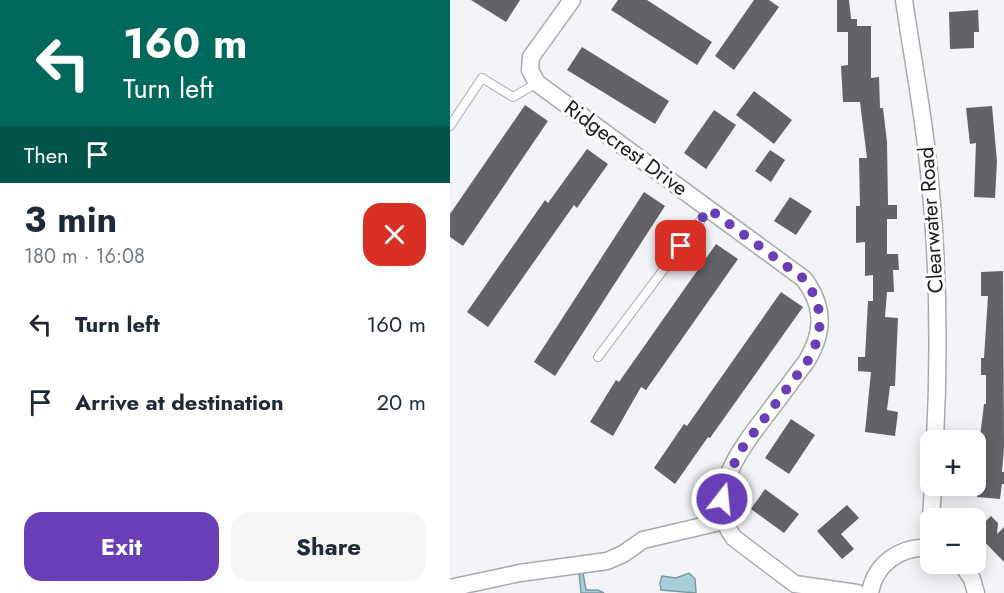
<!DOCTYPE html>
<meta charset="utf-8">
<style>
body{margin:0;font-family:Jost,sans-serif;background:#f6f6f7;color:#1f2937;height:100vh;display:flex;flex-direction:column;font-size:22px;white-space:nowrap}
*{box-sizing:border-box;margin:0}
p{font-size:20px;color:#747a83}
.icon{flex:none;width:33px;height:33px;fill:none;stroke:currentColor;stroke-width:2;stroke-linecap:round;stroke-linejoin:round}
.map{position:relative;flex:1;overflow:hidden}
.details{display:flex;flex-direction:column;background:#fff;width:450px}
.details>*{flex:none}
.guide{background:#00695c;color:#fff;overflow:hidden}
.controls{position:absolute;left:470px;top:430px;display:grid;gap:12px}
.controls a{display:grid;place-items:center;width:66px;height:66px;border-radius:12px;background:#fff;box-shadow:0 3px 15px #0003;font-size:30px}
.pin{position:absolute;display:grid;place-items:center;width:51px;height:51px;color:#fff;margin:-26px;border-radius:12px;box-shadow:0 3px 9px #0006}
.me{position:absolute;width:66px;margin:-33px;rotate:16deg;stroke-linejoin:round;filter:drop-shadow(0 0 4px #0008)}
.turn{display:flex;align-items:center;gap:21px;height:126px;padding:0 24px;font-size:27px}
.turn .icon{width:78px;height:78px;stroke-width:2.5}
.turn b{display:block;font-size:42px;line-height:51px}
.then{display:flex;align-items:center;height:57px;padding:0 24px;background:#0003;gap:12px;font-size:22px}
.round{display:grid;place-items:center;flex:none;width:63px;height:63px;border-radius:18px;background:#f6f6f7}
.headline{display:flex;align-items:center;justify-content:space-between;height:102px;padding:0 24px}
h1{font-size:36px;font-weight:700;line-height:45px}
.primary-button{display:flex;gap:12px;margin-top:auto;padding:12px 24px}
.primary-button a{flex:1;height:69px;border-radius:18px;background:#693eb6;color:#fff;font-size:24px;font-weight:700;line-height:69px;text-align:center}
.primary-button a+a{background:#f6f6f7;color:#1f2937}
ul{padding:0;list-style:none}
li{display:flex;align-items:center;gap:18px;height:78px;padding:0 24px}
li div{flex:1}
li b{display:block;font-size:22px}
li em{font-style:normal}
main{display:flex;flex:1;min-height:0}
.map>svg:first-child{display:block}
</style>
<main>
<section class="details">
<div class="guide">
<div class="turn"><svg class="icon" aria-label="left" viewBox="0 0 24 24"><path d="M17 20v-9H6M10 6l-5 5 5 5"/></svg><div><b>160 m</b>Turn left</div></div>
<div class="then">Then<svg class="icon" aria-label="arrive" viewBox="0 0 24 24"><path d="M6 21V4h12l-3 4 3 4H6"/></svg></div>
</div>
<div class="headline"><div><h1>3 min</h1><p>180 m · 16:08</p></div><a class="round" style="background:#d93025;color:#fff"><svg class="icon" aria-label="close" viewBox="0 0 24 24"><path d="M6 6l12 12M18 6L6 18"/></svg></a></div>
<ul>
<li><svg class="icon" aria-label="left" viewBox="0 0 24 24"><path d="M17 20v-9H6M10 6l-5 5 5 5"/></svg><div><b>Turn left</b></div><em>160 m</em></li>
<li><svg class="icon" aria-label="arrive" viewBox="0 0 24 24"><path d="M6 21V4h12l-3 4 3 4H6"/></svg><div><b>Arrive at destination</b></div><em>20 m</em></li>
</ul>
<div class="primary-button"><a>Exit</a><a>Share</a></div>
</section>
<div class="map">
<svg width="554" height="593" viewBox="0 0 554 593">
<rect width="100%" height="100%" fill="#f2f4f7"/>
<g fill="#a7cfd9" stroke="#7d99a0" stroke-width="1.5">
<polygon points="129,572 133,573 136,590 148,590 154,593 131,593"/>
<polygon points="239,573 245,579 246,593 211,590 210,583 212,576 226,578"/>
</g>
<g fill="#616366">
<polygon points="21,0 70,0 56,22"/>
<polygon points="168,0 197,0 262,42 247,65 161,10"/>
<polygon points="304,0 319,0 329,7 284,70 265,56"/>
<polygon points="387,0 399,0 401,19 407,19 407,26 421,26 421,78 429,77 430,108 433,108 437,142 438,205 447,205 447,219 437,219 437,254 448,254 449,270 443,270 444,292 437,292 435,317 448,318 445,386 440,386 437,410 448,412 445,436 415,432 421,372 408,371 408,357 415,357 418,301 423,301 423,275 415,276 415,242 406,243 406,206 410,206 409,158 417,158 410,102 393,102 391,66 398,65 398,32 387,32"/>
<polygon points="528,10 529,32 524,32 524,48 500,49 499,12"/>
<polygon points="132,47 219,101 205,124 117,70"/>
<polygon points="304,91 342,120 324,144 286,115"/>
<polygon points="75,105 98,121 13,246 0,237 0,214"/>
<polygon points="542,106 547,161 545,198 524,197 526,143 520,144 516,108"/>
<polygon points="264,110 286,125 256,169 234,153"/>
<polygon points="137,149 158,164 127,208 124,205 38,327 17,312 95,200 98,203"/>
<polygon points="320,150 335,160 321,182 305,171"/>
<polygon points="194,192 215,206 105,376 84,362"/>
<polygon points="340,197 362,211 346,235 324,221"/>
<polygon points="266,244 288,259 196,390 191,387 163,436 140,422 166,380 169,382"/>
<polygon points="553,271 554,447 552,472 554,472 554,484 552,484 550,499 527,497 532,445 529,445 534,404 536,404 536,375 531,375 531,358 534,358 538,296 531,296 531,272"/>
<polygon points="331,292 353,307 260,438 258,437 225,484 204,468 234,424 237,426"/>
<polygon points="341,419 365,435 339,474 315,458"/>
<polygon points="315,489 349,514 334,533 301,509"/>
<polygon points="397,505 409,518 391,534 404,549 392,559 367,531"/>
<polygon points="541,516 548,523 547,534 554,527 554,562 525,532"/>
</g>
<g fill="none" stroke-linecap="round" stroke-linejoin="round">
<g stroke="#a8aaad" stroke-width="10">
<g id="service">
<polyline points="0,126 32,78 63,97 87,83"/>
<polyline points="148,357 259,209"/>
</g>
</g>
<g stroke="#a8aaad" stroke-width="19">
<g id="minor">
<path d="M122 0 81 57 80 70 87 83 354 279C375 307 374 333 356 362 343 379 330 397 317 414 292 447 252 497 284 538L345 584 407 593"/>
<path d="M454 0C461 48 470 96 476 145 488 243 490 342 485 441"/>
<polyline points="481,519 483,486"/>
<polyline points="512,564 522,579 526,593"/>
<polyline points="0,588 70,573 157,561 173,554 193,540 274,521"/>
<path d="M420 593C425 563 451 546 480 548"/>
</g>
</g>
<use href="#service" stroke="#fff" stroke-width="8"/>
<use href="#minor" stroke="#fff" stroke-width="16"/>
</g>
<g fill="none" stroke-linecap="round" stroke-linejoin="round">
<path stroke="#693eb6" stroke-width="10" stroke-dasharray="0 18" d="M231 246 259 209 354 279C375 307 374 333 357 362L290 451 276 482 272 499"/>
</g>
<g text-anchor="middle" stroke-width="6" stroke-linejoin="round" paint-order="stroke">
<g font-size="21" fill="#1a1b1c" stroke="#fff">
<text transform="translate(176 148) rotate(36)" y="7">Ridgecrest Drive</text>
<text transform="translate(481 220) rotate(-94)" y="7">Clearwater Road</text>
</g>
</g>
</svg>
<div class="controls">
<a>+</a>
<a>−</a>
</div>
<div class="pin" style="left:231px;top:246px;background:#d93025"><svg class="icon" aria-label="arrive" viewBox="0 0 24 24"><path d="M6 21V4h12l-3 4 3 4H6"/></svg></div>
<svg class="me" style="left:272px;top:499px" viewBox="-20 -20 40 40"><circle r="17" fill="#693eb6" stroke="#fff" stroke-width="3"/><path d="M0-11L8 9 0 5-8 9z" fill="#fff"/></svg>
</div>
</main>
